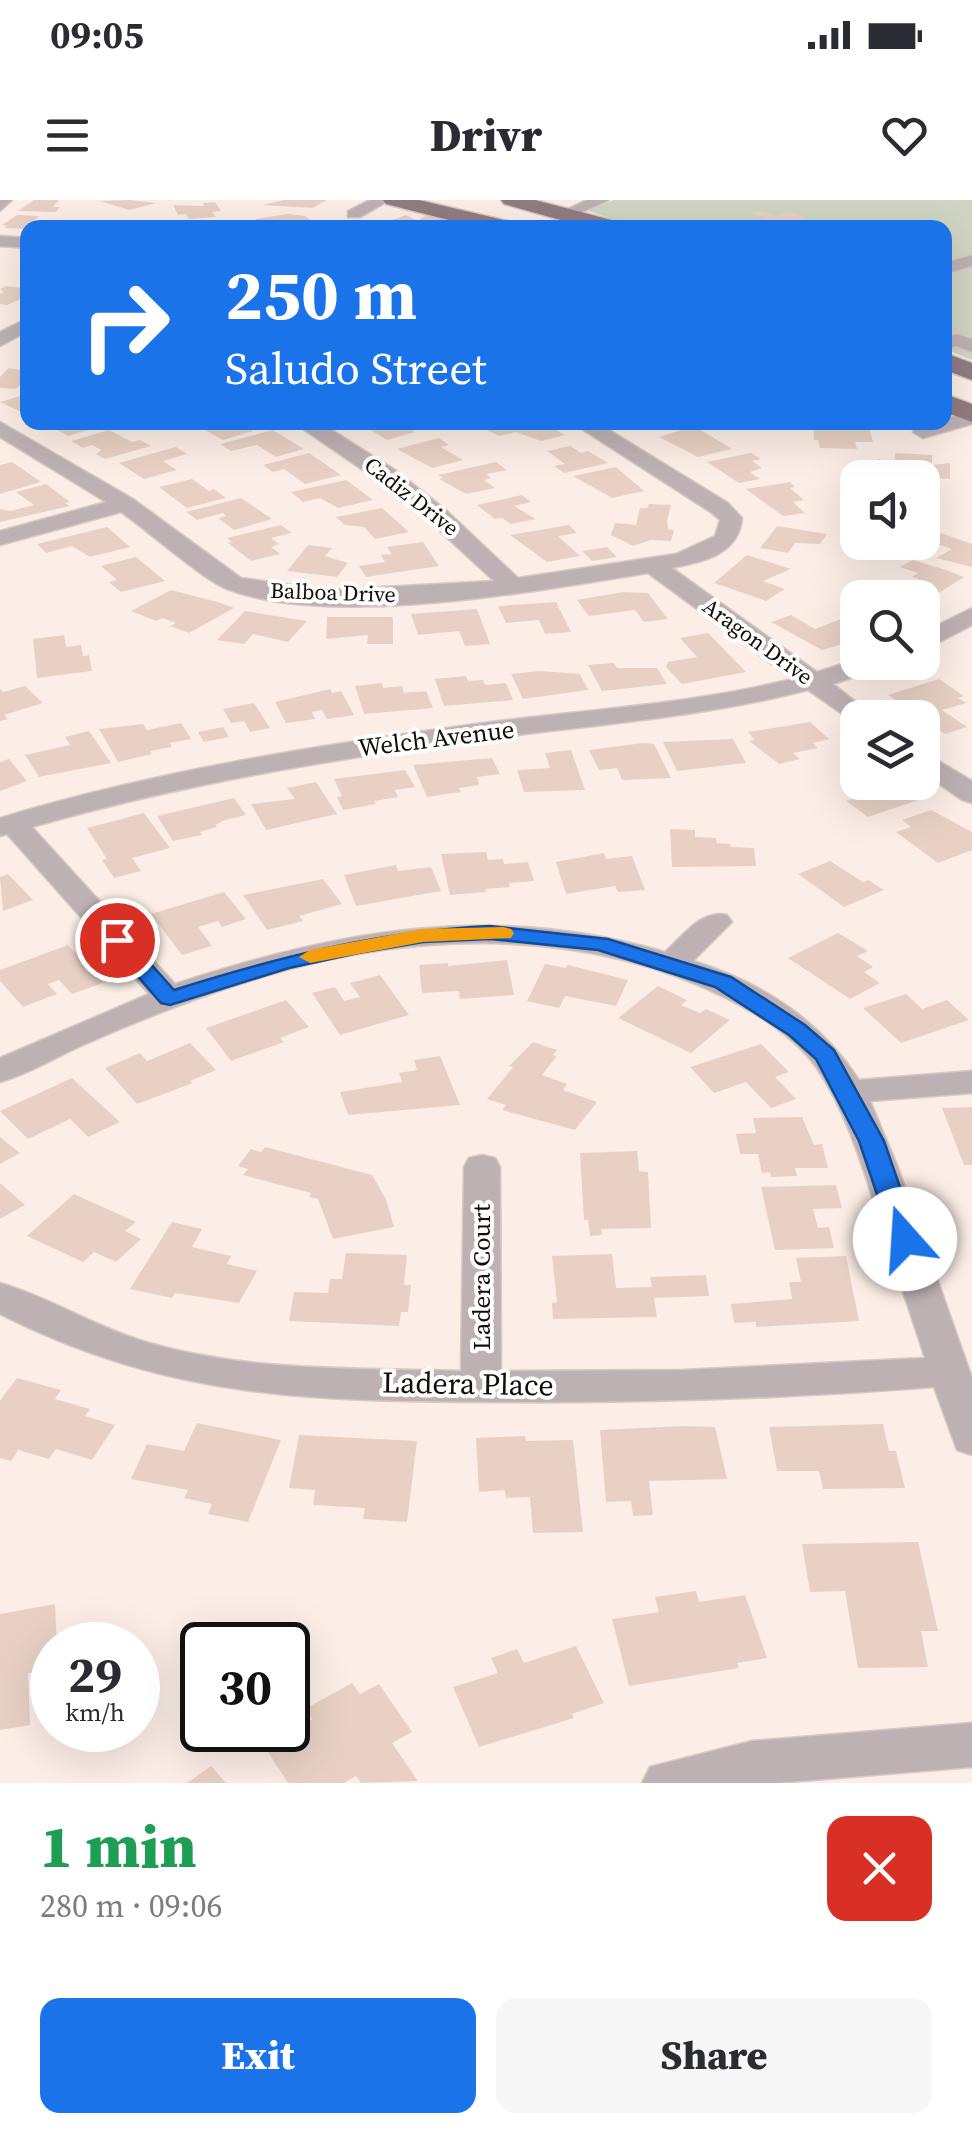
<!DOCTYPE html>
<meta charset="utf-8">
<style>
body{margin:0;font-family:"Source Serif 4",serif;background:#f7f7f7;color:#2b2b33;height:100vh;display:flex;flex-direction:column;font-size:38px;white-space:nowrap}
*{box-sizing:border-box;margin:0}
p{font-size:32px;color:#7c7c81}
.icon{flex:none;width:55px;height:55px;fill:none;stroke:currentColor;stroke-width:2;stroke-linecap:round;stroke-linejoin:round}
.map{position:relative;height:1583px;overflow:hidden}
.drawer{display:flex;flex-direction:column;background:#fff;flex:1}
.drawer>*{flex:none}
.guide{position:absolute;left:20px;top:20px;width:932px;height:210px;border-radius:20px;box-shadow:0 10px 40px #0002;background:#1a73e8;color:#fff;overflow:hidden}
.fabs{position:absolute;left:840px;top:260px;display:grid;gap:20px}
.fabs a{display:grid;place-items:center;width:100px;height:100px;border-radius:20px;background:#fff;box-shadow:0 10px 40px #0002;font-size:50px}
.speed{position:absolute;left:30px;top:1422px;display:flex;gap:20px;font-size:50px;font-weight:700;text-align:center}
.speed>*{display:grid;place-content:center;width:130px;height:130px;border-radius:50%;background:#fff;box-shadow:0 10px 40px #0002;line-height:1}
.speed small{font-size:25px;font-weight:400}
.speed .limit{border:5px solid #111;border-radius:15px;background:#fff;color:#111}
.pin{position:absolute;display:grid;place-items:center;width:85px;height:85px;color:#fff;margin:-42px;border:5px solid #fff;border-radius:50%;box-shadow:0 2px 10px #0007}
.me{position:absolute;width:110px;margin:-55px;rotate:341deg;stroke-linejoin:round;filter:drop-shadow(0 0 8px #0008)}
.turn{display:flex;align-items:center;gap:35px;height:210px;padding:0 40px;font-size:45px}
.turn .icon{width:130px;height:130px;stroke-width:2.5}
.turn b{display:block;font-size:70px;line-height:85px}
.round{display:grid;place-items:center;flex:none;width:105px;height:105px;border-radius:20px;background:#f7f7f7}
.headline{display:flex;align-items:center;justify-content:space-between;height:170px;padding:0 40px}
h1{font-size:60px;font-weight:800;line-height:75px;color:#1e9e55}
.primary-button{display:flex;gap:20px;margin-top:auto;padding:20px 40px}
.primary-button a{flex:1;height:115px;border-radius:20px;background:#1a73e8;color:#fff;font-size:40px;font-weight:800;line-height:115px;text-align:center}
.primary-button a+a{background:#f7f7f7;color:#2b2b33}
.status{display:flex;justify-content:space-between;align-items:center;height:70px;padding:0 50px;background:#fff;direction:ltr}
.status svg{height:28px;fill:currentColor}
header{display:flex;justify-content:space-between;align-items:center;height:130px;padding:0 40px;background:#fff;font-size:45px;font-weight:800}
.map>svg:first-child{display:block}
</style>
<div class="status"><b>09:05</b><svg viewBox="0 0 49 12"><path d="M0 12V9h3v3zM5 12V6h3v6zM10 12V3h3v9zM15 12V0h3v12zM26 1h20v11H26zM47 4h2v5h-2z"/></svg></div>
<header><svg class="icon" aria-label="menu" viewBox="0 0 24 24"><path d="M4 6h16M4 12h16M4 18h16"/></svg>Drivr<svg class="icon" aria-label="heart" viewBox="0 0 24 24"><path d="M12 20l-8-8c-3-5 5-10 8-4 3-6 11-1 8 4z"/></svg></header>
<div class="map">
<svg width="972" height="1583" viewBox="0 0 972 1583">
<rect width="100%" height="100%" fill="#fceee6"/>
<polygon fill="#d0d4c2" points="614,0 972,0 972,160 945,149 945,28 636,28 587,10"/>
<g fill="#e8d1c4">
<polygon points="34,0 59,0 53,7 60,7 56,12 18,11"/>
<polygon points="130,0 156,3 129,10 100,1"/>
<polygon points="284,0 327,0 312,8 263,5"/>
<polygon points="215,2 221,11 212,12 216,17 189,19 186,14 178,15 173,5 204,6 203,3"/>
<polygon points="757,11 776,16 790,12 809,18 776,28 760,28 749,24 767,19 749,13"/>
<polygon points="288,14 305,16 315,24 267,28 255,19"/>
<polygon points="17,15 39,16 34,21 39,21 28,29 4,28 7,26 2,25"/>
<polygon points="406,15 418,21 426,15 451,22 423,28 403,28 409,25 387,22"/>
<polygon points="6,86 28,89 28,96 7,105 0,104 0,94 4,92 0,89"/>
<polygon points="9,168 28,171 28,180 15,189 0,188 0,177"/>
<polygon points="28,194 28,215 0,202"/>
<polygon points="44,222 85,222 95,228 68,236"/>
<polygon points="191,222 237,222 253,231 223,240"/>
<polygon points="367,222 398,222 415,232 387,240 361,224"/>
<polygon points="516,222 542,222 565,235 541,241 516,232 499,236 487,230"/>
<polygon points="813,222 849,222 851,228 869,228 873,242 855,242 857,249 820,248 818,240 814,240"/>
<polygon points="694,226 732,249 698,257 659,237"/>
<polygon points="109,230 132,242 140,240 151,246 105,259 96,254 101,250 92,245 83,248 71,241"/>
<polygon points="273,230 304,249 276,257 257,245 231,251 220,244"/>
<polygon points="439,238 449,245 441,247 463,260 432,268 397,249"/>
<polygon points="570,246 581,253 588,251 608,263 564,273 554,266 565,264 547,251"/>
<polygon points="176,247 187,254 163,261 177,270 144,279 119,263"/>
<polygon points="309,253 341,275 305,284 284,269 273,272 263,265"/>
<polygon points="751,253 761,259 752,261 762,268 750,272 760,279 739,283 707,262"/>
<polygon points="895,253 932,255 932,264 924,266 950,263 950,279 878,274 878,259 903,265 895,262"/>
<polygon points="12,262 34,277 41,282 0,294 0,265"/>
<polygon points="496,262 507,270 486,274 491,278 484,280 495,288 466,294 439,279 443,278 438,275"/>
<polygon points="616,267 644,291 612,298 573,276"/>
<polygon points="192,279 209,291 214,289 226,298 187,308 159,287"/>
<polygon points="346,280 373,300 338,308 320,298 303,302 291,292"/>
<polygon points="790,282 795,287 790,288 804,300 793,302 805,313 783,316 746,289"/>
<polygon points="46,284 70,302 65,303 70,306 0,322 0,309 10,311 34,305 16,292"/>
<polygon points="522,295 531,302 514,306 536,319 511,324 502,318 495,319 477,305"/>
<polygon points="241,298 272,319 234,330 218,318 226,316 223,313 197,320 186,312"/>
<polygon points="649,304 671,305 667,321 668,329 674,330 671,341 651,340 633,346 611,335 615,323 636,325 640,308 647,308"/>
<polygon points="382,308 409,332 375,339 364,327 345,325 336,317"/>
<polygon points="281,325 292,333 271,338 279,344 271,347 280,354 251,361 228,343 232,342 227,338"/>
<polygon points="569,325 577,333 558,336 580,356 547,362 510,335"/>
<polygon points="777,326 827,334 820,344 795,343 788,353 760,348"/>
<polygon points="107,327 130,347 90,357 72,346 46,353 37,344"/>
<polygon points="938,332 972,344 972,367 936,358 952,349 925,340"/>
<polygon points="423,342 439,366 366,377 359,366 385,362 381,355 392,354 387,347"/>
<polygon points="308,345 332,348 325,356 348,363 337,377 287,371"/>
<polygon points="607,347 617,357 592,361 582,351"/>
<polygon points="747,355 791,369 763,381 785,389 766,401 714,383"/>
<polygon points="136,357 165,381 121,392 109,382 117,380 101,366"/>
<polygon points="913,360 946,370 964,377 934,396 906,387 919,379 912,377 918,373 900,367"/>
<polygon points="171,390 218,402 234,408 189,433 170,426 176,423 162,418 156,421 131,411"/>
<polygon points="623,392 648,393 668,419 644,422 635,410 589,416 577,400"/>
<polygon points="556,402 571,432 545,434 539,420 506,423 498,406"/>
<polygon points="477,409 490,444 465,446 459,431 418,435 411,414"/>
<polygon points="245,411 307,421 288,442 253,434 244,444 217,440"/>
<polygon points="791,415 815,429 841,419 858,428 854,438 857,440 822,450 771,422"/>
<polygon points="327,417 393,417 393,444 367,444 368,435 326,439"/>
<polygon points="708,433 746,472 682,484 666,467 668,462 697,457 680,438"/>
<polygon points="64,435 66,447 81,445 83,456 89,455 92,471 37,478 33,439"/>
<polygon points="614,463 617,468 657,468 667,484 602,491 588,465"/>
<polygon points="540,471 580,474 588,490 523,499 511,474"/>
<polygon points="466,476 468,481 483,480 485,485 506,483 513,500 444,506 435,479"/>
<polygon points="939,479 964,496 958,498 966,503 942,510 967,527 945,534 888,495"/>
<polygon points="382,483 383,488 402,486 404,493 426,491 433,508 364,514 355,486"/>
<polygon points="25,486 43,503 4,515 8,519 0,521 0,489 3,492"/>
<polygon points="330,489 332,493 341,491 354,515 327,519 322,510 312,512 315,519 286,523 275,502"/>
<polygon points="254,503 270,528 250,532 244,521 231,523 223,509"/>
<polygon points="810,522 829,539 813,543 818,548 793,553 800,559 779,564 749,541 755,540 748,532"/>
<polygon points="181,523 191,539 170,543 172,547 150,551 152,554 118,562 99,529 143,524 147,530"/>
<polygon points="223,527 229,537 204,542 198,532"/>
<polygon points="89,531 111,563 39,577 25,555 70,545 65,537"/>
<polygon points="733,539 746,563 677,571 663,542"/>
<polygon points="643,543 654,544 671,578 622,580 617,568 599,570 589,550"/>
<polygon points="571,550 585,590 524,592 517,570 550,568 545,553"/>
<polygon points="492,558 500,574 477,577 479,585 459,588 461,592 427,597 413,565"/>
<polygon points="9,559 27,581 0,591 0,562"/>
<polygon points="405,570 415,587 395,590 398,597 374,601 376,604 343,610 337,597 342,596 334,579"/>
<polygon points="858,571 858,582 895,582 921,599 868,617 846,601 866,595 840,576"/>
<polygon points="316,582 337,614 266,630 251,604 295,599 287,588"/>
<polygon points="234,598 246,615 225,620 215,625 217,627 200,632 202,635 173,641 157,616"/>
<polygon points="931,610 972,632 972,650 938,663 896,632 911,627 902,620"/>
<polygon points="144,613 170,648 132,658 141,671 114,678 102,660 107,659 87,628"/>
<polygon points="670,629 695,630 695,637 716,638 717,643 730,644 731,647 754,648 756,666 672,667"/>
<polygon points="486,652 488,660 503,659 504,664 528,662 534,681 509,683 510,687 485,689 486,692 450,695 441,654"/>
<polygon points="604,653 606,659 632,656 645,690 618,692 615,686 566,694 556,662"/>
<polygon points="830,661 863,682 868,680 884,690 844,707 798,674"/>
<polygon points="396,665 398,671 431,667 441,691 356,706 344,675"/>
<polygon points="8,674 33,700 3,711 0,677"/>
<polygon points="323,679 342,704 299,716 303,721 267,730 243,695"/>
<polygon points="224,692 246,719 222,727 218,721 198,727 212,746 182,755 151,714"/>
<polygon points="838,733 868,751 857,756 873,767 864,772 880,783 850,799 788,758"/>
<polygon points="68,745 103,783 72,794 59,780 48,784 57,794 23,807 0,781 0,770"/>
<polygon points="507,760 514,795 460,799 459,791 422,793 419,765 448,763 448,766"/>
<polygon points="545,764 566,768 568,765 628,780 616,806 565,796 559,808 527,801"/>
<polygon points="380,775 409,815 340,835 312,793 335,787 344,801 360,797 350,783"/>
<polygon points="658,786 687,800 681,805 700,813 706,809 730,820 691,853 618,818"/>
<polygon points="906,794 922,809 947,800 969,820 901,843 863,808"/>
<polygon points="286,800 309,827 280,838 284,842 231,861 206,828"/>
<polygon points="533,842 557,850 553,855 557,856 542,875 567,884 563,890 597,902 575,930 502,910 506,905 487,899 513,867 509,866"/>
<polygon points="190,843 216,870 190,881 193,883 137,904 105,868 140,853 147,861"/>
<polygon points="761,844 789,872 775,877 796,899 771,908 746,882 714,893 690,867"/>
<polygon points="440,856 460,905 348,915 340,892 402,882 399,873 417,870 414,860"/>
<polygon points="72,878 120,922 88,937 70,919 28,939 0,911"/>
<polygon points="972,907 972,965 964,965 942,908"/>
<polygon points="802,917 814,945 822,944 828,968 795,968 797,976 771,977 770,972 762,973 758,954 740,954 736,934 756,933 753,918"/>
<polygon points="0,937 20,953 0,964"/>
<polygon points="265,947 372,975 386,999 394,1027 333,1039 318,999 309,997 311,993 243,975 248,969 238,966 251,949 261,952"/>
<polygon points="637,951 639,971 648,972 651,1028 601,1029 602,1035 590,1036 588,1020 584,1020 580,953"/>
<polygon points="0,983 25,1005 0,1019"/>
<polygon points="836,985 842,1008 813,1009 818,1028 829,1027 834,1048 775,1050 761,987"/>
<polygon points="74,994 136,1022 125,1031 141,1039 116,1062 94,1052 83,1062 27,1036"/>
<polygon points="172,1022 202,1029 192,1047 231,1056 227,1064 257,1071 239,1103 175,1093 172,1098 130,1089"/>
<polygon points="346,1053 407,1055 404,1085 411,1085 408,1112 401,1112 399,1126 289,1121 294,1092 328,1093 330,1079 342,1079"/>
<polygon points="612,1054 616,1088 652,1087 650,1077 706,1075 709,1096 654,1098 657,1117 553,1119 552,1103 557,1102 552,1056"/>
<polygon points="846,1056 859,1121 756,1127 756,1122 734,1123 731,1104 792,1099 789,1082 801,1082 796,1058"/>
<polygon points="17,1178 61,1190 55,1199 90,1209 85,1216 115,1225 92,1260 56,1249 49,1259 18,1250 11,1261 0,1258 0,1201"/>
<polygon points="197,1223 281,1240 248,1322 208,1314 212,1304 184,1298 188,1290 131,1279 147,1244 184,1251"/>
<polygon points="883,1224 889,1251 896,1251 905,1288 823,1289 819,1271 777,1271 769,1227"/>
<polygon points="683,1226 715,1227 727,1279 649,1281 653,1315 633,1316 631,1301 606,1302 600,1230"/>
<polygon points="299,1235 417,1241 407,1322 363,1319 365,1308 313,1305 315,1290 289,1288"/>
<polygon points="525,1236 526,1241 573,1240 583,1332 533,1333 530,1297 506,1298 505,1290 479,1292 476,1238"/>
<polygon points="918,1342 938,1431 921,1431 928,1467 858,1468 845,1391 810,1392 802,1344"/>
<polygon points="696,1391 699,1402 745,1395 767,1458 737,1463 739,1468 629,1486 612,1419 659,1412 655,1397"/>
<polygon points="55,1404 57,1445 48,1449 49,1469 28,1473 30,1525 0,1530 0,1414"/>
<polygon points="576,1446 604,1503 572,1514 574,1518 479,1547 453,1487 498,1473 491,1458 517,1449 524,1463"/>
<polygon points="352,1483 360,1494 379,1484 412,1532 392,1543 418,1581 361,1583 356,1576 344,1583 288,1583 264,1546 312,1519 305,1509"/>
<polygon points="211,1566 226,1583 187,1583"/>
</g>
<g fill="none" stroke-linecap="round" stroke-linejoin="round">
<g stroke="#d7cac2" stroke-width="3">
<g id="minor">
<polygon points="0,0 12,0 0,11"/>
<polygon points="370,0 390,0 360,17 348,17 348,11"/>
<polygon points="587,0 609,0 573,16 559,13"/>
<polygon points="0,36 28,38 28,48 0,46"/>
<polygon points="972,55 972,66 945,74 945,63"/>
<polygon points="28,118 28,131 0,146 0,132"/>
<polygon points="957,134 972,139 972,152 956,146 945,150 945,138"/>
<polygon points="972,211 972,224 923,238 913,232 916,228 945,222 945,219"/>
<path d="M0 222 133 299 241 378 329 390 494 381 405 299 293 222H319L395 270 446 310 518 378 676 354 715 336 720 320 712 313 571 222H596L728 303 742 318C739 355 702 362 672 368L817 472 858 459V462H887L884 467 833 484 876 518H858V525L808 490C707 516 604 524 501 537 343 557 185 583 32 627L175 784C341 729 494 702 665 752 683 736 701 709 727 715L732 722 693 761C761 782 820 820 859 880L972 871V893L870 901 897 965 972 1178V1255L957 1250 934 1187C793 1198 651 1203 510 1202 320 1201 175 1202 0 1114V1083C51 1098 97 1128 149 1143 250 1172 356 1168 461 1171L464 967 469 958 482 955 495 958 500 967 501 1171 684 1170 925 1158C910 1112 894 1066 880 1021 863 969 847 912 816 867 794 836 759 815 726 798 577 723 401 732 246 782 190 800 137 821 83 845 56 857 29 874 0 882V858L149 794 7 634 0 636V618C162 569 331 543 499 521 597 509 696 503 792 479L648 373C536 391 332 429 227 389 202 379 147 330 121 312L0 345V331L106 302 0 237Z"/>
<polygon points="972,408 972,425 922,451 922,433"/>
<polygon points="922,551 972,581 972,603 962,600 922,572"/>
<polygon points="972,1523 972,1567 776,1583 642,1583 650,1567 752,1541"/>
</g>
</g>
<g stroke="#d7cac2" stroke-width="3">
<g id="major">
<polygon points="383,0 419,0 516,23 518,28 480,28 386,4"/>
<polygon points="501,0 535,0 623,23 625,28 589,28 504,4"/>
<polygon points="945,153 972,163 972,180 945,170"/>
<polygon points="945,194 972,204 972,222 945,212"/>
</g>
</g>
<use href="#minor" fill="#beb1b4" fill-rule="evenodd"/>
<use href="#major" fill="#917c80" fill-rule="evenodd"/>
</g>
<path fill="#1a73e8" stroke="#114b97" stroke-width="2.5" d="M490 726 608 739 731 777 805 825 834 850 884 941 918 1039 914 1046H895L892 1039 859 941 816 859 789 835 715 787 598 750 490 739 423 742 358 753 289 768 170 805 161 803 106 740 109 735H125L174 790C279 757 380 731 490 726Z"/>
<polygon fill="#f59e0b" points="503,727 511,729 514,733 511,738 423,742 310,763 299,757 310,750 423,729"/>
<g text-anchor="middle" stroke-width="8" stroke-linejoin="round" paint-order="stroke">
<g font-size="22" fill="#130c07" stroke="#fff">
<text transform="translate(412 296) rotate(38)" y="8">Cadiz Drive</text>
<text transform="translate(333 392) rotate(2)" y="8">Balboa Drive</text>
<text transform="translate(758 441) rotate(36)" y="8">Aragon Drive</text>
</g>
<g font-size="25" fill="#130c07" stroke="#fff">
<text transform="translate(436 538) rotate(-7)" y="9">Welch Avenue</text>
<text transform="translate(481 1077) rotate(-90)" y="9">Ladera Court</text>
</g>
<g font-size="30" fill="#130c07" stroke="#fff">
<text transform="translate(468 1184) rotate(1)" y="10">Ladera Place</text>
</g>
</g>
</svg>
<div class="fabs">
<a><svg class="icon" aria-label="sound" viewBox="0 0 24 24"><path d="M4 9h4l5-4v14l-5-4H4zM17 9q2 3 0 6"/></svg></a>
<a><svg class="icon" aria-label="search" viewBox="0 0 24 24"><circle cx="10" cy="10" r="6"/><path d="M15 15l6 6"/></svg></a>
<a><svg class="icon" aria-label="layers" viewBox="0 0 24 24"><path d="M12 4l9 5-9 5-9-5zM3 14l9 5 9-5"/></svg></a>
</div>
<div class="speed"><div>29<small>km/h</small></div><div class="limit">30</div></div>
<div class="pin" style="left:117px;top:740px;background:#d93025"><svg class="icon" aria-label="arrive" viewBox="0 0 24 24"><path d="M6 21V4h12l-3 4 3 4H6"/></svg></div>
<svg class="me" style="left:905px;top:1039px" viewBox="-20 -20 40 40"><circle r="19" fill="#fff"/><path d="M0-13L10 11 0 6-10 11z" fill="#1a73e8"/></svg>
<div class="guide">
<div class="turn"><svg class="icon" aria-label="right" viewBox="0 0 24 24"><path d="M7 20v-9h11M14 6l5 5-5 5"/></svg><div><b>250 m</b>Saludo Street</div></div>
</div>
</div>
<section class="drawer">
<div class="headline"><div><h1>1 min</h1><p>280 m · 09:06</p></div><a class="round" style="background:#d93025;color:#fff"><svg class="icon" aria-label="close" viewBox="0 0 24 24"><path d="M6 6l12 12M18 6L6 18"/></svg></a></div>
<div class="primary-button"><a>Exit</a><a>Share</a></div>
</section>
